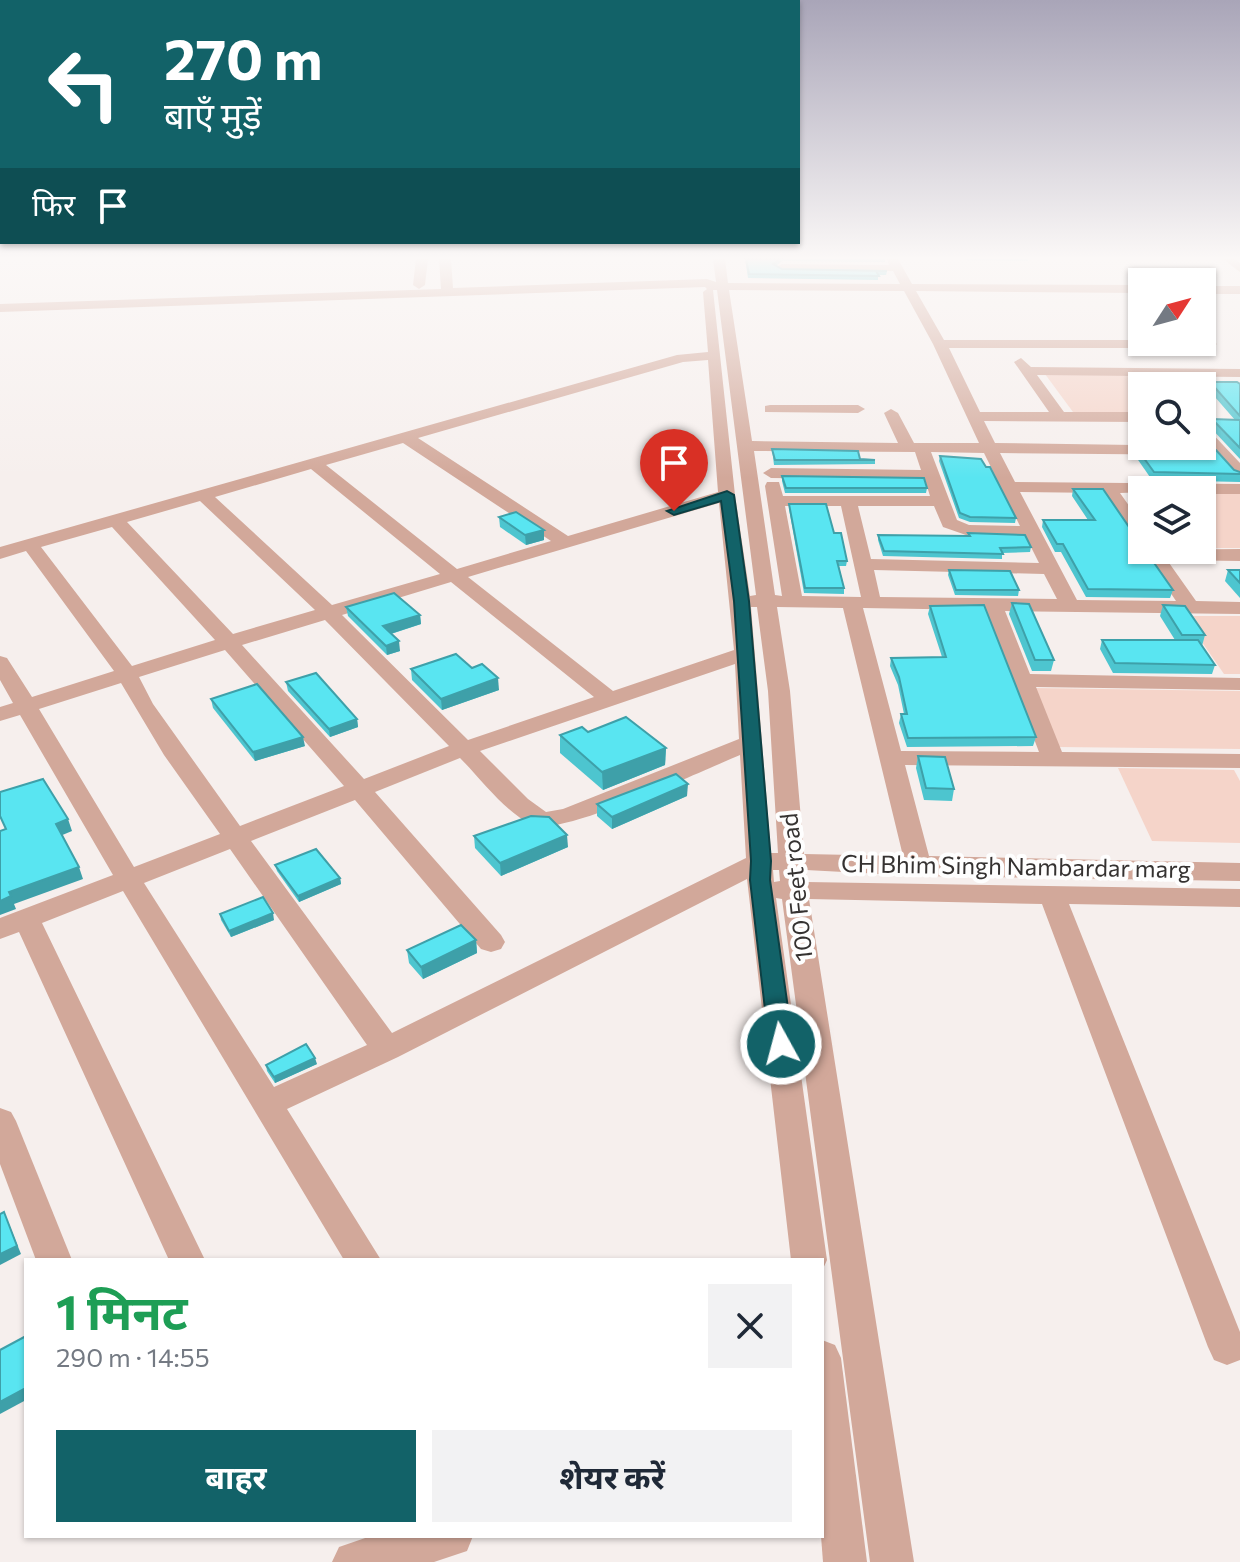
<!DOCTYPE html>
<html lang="hi">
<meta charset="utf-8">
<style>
body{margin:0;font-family:Commissioner,"Noto Sans Devanagari",sans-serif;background:#f2f2f3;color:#1f2937;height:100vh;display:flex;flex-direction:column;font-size:30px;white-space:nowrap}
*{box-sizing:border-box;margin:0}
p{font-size:26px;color:#747a83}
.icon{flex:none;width:44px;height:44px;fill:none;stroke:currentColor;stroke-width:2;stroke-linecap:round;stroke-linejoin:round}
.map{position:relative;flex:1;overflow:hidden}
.drawer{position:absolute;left:24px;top:1258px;width:800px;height:280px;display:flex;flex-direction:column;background:#fff;border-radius:0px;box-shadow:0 2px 6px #0004}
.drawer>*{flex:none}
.guide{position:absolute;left:0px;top:0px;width:800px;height:244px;box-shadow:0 2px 6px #0004;background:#126268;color:#fff;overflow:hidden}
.needle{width:52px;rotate:54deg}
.fabs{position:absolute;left:1128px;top:268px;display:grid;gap:16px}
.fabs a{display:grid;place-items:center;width:88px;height:88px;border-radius:0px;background:#fff;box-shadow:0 2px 6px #0004;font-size:40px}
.pin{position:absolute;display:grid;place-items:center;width:68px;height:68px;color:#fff;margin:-82px -34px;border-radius:50% 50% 50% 0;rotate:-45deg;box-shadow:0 0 8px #0007}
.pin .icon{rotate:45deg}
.me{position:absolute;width:88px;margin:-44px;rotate:353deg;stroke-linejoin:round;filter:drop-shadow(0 0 6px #0008)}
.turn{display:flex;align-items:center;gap:28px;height:168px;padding:0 32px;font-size:36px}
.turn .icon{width:104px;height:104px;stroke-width:2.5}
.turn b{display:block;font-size:56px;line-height:68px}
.then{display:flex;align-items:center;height:76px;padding:0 32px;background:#0003;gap:16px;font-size:30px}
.round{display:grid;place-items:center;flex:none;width:84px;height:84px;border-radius:0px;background:#f2f2f3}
.overview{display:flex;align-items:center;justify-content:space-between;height:136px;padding:0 32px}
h1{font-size:48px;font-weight:700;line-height:60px;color:#1e9e55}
.action{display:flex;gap:16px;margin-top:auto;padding:16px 32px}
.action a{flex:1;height:92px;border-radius:0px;background:#126268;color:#fff;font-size:32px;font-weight:700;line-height:92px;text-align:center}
.action a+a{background:#f2f2f3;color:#1f2937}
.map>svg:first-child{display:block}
</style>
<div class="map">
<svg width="1240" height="1562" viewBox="0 0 1240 1562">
<rect width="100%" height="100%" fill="#f6efed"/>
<g fill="#f5d4c9">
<polygon points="1045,374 1142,374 1153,386 1142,386 1142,412 1073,412"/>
<rect x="1202" y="493" width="38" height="55"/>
<polygon points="1184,616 1240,616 1240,674 1224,674"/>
<polygon points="1034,688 1240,691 1240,749 1059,747"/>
<polygon points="1118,768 1234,770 1240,781 1240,843 1152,841"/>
</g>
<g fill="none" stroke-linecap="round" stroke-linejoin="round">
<g fill="#d2a89a" fill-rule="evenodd">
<polygon points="416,259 428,259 425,285 419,289 413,285"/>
<path d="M439 259H451L453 288 707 279 716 282 713 259H725L728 283 900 284 893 271 782 270 776 267 782 264 889 265 887 259H898L912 284 1142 285V293L916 291 944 340H1210L1217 344 1210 348H949L980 412H1049L1014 362 1021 358 1031 367 1240 369V377L1037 375 1064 412H1142V422L984 421 995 443 1202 446 1206 445 1202 440V426L1207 428 1240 463V478L1234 476 1215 455 1000 453 1015 482 1240 484V494H1202V490L1120 493 1142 524V542L1136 541 1103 493 1020 492 1077 600 1176 601 1142 550 1240 549V561L1167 560 1196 601 1240 602V614L1005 611 1030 674 1240 678V690L1036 687 1062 752 1240 754V768L905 765 929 856 1240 863V881L919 876 806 870 807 882 1240 889V907L1069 904 1240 1332V1360L1227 1365 1214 1360 1208 1347 1042 904 809 899 914 1562H870L782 899 776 898 827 1260 822 1271V1260H791L747 879 398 1057 287 1109 381 1260H344L123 891 42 923 205 1260H169L19 932 0 939V918L113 875 20 715 0 721V707L13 703 0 680V656L7 658 32 697 114 671 26 551 0 559V547L677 355 708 352 703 292 707 289 705 287 0 312V304L441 289ZM713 290H717L756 595 750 596 735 495ZM729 290 904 291 933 344 979 443H914L898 413 891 409 884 413 898 443 752 441ZM708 360 718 492 568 536 418 438 683 362ZM403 443 551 541 457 569 326 465ZM754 451 915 452 921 470 771 468 763 473 771 478 925 480 930 496H783L779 482H767L765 486 782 596 775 595ZM931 452 984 453 1020 526 969 525 957 520ZM311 469 440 574 332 605 215 497ZM200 501 315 610 233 634 127 522ZM719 503 734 650 613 691 468 577ZM785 506H841L861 597 802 596ZM858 506H934L943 527 966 535 1026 537 1039 563 871 559ZM112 527 215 640 132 666 41 547ZM874 570 1044 574 1057 599 880 597ZM451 582 594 697 468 740 342 615ZM751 607H757L768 691 778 853H771ZM777 607 843 608 903 856 804 854 790 691ZM863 608 985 610 1039 752 901 751ZM325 620 449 746 364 779 242 645ZM225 650 344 786 240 826 153 704 139 677ZM735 664 739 739 563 809 546 812 528 799 480 751ZM121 683 164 755 220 834 134 867 39 709ZM740 755 746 858 392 1033 251 841 355 800 481 949 491 952 501 949 505 942 501 935 375 792 460 758C482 780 504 811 532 825 559 838 706 769 740 755ZM230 849 367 1045 274 1087 144 883ZM773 870H779L780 881 774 882Z"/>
<polygon points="1223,259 1235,259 1240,263 1240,272"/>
<rect x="1202" y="286" width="38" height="8"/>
<polygon points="770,405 858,405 865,409 858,413 765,412 765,406"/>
<polygon points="0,1108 11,1112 16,1121 72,1260 36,1260 0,1164"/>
<polygon points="822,1340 835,1345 841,1358 867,1562 823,1562 821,1536"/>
<polygon points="371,1536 473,1536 467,1551 434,1562 332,1562 339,1547"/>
</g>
</g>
<g fill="#4dc5cf">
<polygon points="745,259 885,259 885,262 782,261 776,266 782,269 887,271 886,275 878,275 878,280 748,278"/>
<polygon points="965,259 1028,259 1028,261 966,260"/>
<polygon points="1210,382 1240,384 1240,459 1210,427 1212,419 1235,420 1208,389"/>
<polygon points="772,449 860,459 875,460 875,464 774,465"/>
<polygon points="1138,450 1234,470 1240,474 1240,482 1152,480 1136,457"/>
<polygon points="940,456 1016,518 1015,523 970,522 959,518 939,461"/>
<polygon points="782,476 927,488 926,493 785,493 782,481"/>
<polygon points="1073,489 1173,590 1170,598 1086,597 1061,552 1055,552 1042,527 1043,520 1088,520 1072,496"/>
<polygon points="789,504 834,533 847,561 846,566 839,566 844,588 844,594 804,593 789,509"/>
<polygon points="499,517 544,530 544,540 526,545 500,527"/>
<polygon points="968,533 1031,547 1030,552 1002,553 1002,559 883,556 878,540 878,535 968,536"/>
<polygon points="949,570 1019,590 1018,596 955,595 948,575"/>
<polygon points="1228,570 1240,570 1240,598 1225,581"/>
<polygon points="1012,603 1054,660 1051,671 1032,671 1009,614"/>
<polygon points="1163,605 1205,635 1202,646 1215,665 1212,674 1113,673 1100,649 1102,640 1175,640 1160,616"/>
<polygon points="930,606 1036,737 1033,746 907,747 899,723 901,714 904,714 898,685 890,666 891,658 942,657 928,614"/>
<polygon points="346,607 420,615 421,624 391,634 400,651 387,655 348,616"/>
<polygon points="472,668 499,690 442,710 412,680 411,669"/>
<polygon points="286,682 357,719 358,727 330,737 288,691"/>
<polygon points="211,699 305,746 255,761 213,708"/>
<polygon points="588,732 666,748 665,765 603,790 560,753 560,735"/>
<polygon points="918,756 954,789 952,801 924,800 916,768"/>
<polygon points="687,796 612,829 597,816 597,804"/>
<polygon points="474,836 568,847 501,876 475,848"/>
<polygon points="275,865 340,878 341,884 299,902 277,871"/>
<polygon points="220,914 274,920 231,937 221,920"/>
<polygon points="476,940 477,953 423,979 409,963 407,950"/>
<polygon points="317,1064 275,1083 267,1071 266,1065"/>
</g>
<g fill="#3ea0a9">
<polygon points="544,530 544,540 526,545 525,535"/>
<polygon points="420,615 421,624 384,636 383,626"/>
<polygon points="399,641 400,651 387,655 386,646"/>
<polygon points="498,678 499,690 442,710 441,699"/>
<polygon points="357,719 358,727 330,737 329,729"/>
<polygon points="303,737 305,746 255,761 253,752"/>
<polygon points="666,748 665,765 603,790 602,772"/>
<polygon points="688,784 687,796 612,829 612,817"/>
<polygon points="68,819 72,831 60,836 56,824"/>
<polygon points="567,835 568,847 501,876 500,863"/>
<polygon points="79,867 83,879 14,904 16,909 0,915 0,901 9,892"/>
<polygon points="340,878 341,884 299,902 298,896"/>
<polygon points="273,913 274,920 231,937 229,931"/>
<polygon points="476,940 477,953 423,979 421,967"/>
<polygon points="315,1058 317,1064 275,1083 274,1077"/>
<polygon points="4,1212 21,1254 0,1265 0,1254"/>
<polygon points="26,1388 26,1400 0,1414 0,1402"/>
</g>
<g fill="#59e5f1" stroke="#3ea0a9" stroke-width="2">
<polygon points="746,259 780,259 773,264 782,269 887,271 876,271 879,276 749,274"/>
<polygon points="1210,382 1237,382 1240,384 1240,416"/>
<polygon points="1212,419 1240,420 1240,448"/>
<polygon points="772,449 858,451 860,459 875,460 775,460"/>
<polygon points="1138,450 1216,450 1234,470 1240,472 1240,474 1154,472"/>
<polygon points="940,456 981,459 986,467 990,467 1016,518 970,517 960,513"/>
<polygon points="782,476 924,478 927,488 786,488"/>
<polygon points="1073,489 1103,489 1142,546 1142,550 1145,550 1173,590 1088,589 1063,544 1057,544 1043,520 1095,520"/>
<polygon points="789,504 826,504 834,533 841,533 847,561 837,561 844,588 805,588"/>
<polygon points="516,512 544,530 525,535 499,517"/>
<polygon points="968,533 1025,535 1031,547 1000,548 1003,554 884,551 878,535 970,536"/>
<polygon points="949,570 1010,571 1019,590 956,590"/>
<polygon points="1228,570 1240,570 1240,583"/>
<polygon points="394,593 420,615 383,626 399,641 386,646 346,607"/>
<polygon points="1012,603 1029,604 1054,660 1035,660"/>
<polygon points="984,605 1036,737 908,738 901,714 907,714 899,677 891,658 946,657 930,606"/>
<polygon points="1163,605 1185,606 1205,635 1182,635"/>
<polygon points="1102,640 1198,640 1215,665 1115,663"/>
<polygon points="456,654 472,668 482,664 498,678 441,699 411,669"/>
<polygon points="316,673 357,719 329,729 286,682"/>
<polygon points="257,684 303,737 253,752 211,699"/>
<polygon points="626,717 666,748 602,772 560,735 582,727 588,732"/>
<polygon points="918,756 945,757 954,789 926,788"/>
<polygon points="676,774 688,784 612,817 597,804"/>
<polygon points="43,779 68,819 56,824 79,867 9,892 11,896 0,901 0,831 6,829 0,816 0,792"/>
<polygon points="531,816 549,817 567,835 500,863 474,836"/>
<polygon points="316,849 340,878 298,896 275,865"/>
<polygon points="263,897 273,913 229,931 220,914"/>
<polygon points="461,925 476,940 421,967 407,950"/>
<polygon points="306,1044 315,1058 274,1077 266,1065"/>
<polygon points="4,1212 17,1246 0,1254 0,1214"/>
<polygon points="26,1336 26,1388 0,1402 0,1350"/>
</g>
<linearGradient id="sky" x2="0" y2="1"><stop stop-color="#a9a5b8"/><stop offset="0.54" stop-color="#fbf8f7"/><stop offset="1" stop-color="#fbf8f7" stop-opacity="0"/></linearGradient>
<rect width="1240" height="478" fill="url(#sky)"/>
<polygon fill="#126268" stroke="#0c4044" stroke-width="2" points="727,491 734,495 749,601 771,861 770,880 793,1044 789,1050 781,1053 773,1050 769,1044 750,880 751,861 734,601 721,501 674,515 667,511"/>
<g text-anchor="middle" stroke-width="8" stroke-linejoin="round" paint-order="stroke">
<g font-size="24" fill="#353231" stroke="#fefefe">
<text transform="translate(1016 867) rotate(1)" y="8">CH Bhim Singh Nambardar marg</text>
<text transform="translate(797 887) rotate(-96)" y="8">100 Feet road</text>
</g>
</g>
</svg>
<div class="fabs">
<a><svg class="needle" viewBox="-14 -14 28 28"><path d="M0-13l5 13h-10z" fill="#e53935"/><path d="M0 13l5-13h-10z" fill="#747a83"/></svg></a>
<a><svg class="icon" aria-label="search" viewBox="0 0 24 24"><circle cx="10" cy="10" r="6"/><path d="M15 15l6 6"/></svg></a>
<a><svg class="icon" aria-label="layers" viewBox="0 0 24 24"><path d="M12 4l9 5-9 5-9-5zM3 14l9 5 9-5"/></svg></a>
</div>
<div class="pin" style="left:674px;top:511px;background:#d93025"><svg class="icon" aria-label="arrive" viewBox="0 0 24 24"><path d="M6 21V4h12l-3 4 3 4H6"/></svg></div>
<svg class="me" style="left:781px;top:1044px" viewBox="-20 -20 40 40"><circle r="17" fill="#126268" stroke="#fff" stroke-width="3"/><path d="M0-11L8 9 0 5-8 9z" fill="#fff"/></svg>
<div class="guide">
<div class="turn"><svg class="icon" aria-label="left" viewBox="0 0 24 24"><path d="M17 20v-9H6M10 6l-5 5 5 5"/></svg><div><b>270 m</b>बाएँ मुड़ें</div></div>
<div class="then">फिर<svg class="icon" aria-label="arrive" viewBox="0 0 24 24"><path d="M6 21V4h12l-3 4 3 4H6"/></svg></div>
</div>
<section class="drawer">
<div class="overview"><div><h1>1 मिनट</h1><p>290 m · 14:55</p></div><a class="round"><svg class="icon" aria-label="close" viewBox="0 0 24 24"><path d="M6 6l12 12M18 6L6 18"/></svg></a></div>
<div class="action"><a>बाहर</a><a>शेयर करें</a></div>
</section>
</div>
